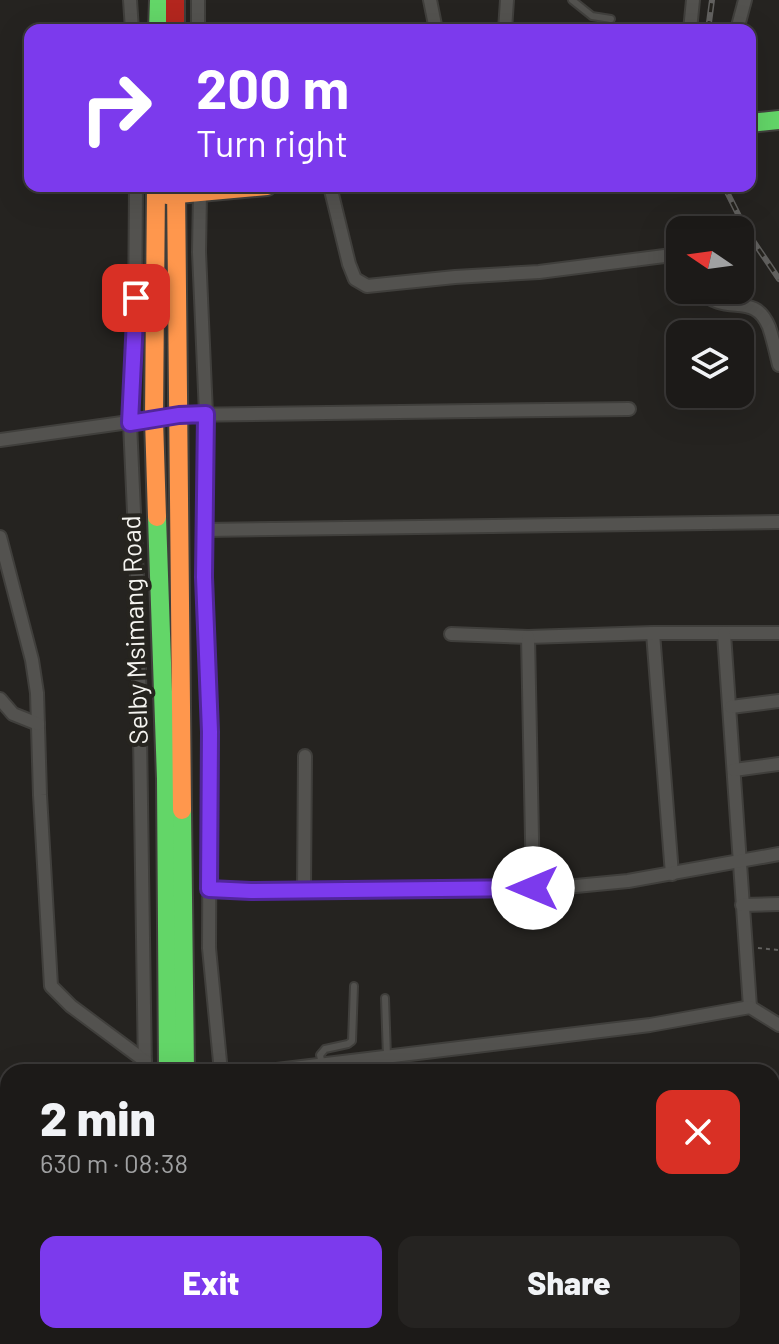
<!DOCTYPE html>
<meta charset="utf-8">
<style>
body{margin:0;font-family:Barlow,sans-serif;background:#252321;color:#f1f3f6;height:100vh;display:flex;flex-direction:column;font-size:30px;white-space:nowrap}
*{box-sizing:border-box;margin:0}
p{font-size:26px;color:#a0a1a2}
.icon{flex:none;width:44px;height:44px;fill:none;stroke:currentColor;stroke-width:2;stroke-linecap:round;stroke-linejoin:round}
.map{position:relative;flex:1;overflow:hidden}
.panel{position:absolute;left:0px;top:1064px;width:780px;height:280px;display:flex;flex-direction:column;background:#1c1a18;border-radius:24px 24px 0 0;box-shadow:0 8px 32px #0002,0 0 0 2px #3a3837}
.panel>*{flex:none}
.top-card{position:absolute;left:24px;top:24px;width:732px;height:168px;border-radius:16px;box-shadow:0 8px 32px #0002,0 0 0 2px #3a3837;background:#7c3aed;color:#fff;overflow:hidden}
.needle{width:52px;rotate:283deg}
.controls{position:absolute;left:666px;top:216px;display:grid;gap:16px}
.controls a{display:grid;place-items:center;width:88px;height:88px;border-radius:16px;background:#1c1a18;box-shadow:0 8px 32px #0002,0 0 0 2px #3a3837;font-size:40px}
.pin{position:absolute;display:grid;place-items:center;width:68px;height:68px;color:#fff;margin:-34px;border-radius:16px;box-shadow:0 4px 12px #0006}
.me{position:absolute;width:88px;margin:-44px;rotate:270deg;stroke-linejoin:round;filter:drop-shadow(0 0 6px #0008)}
.turn{display:flex;align-items:center;gap:28px;height:168px;padding:0 40px;font-size:36px}
.turn .icon{width:104px;height:104px;stroke-width:2.5}
.turn b{display:block;font-size:56px;line-height:68px}
.round{display:grid;place-items:center;flex:none;width:84px;height:84px;border-radius:16px;background:#252321}
.summary{display:flex;align-items:center;justify-content:space-between;height:136px;padding:0 40px}
h1{font-size:48px;font-weight:800;line-height:60px}
.cta{display:flex;gap:16px;margin-top:auto;padding:16px 40px}
.cta a{flex:1;height:92px;border-radius:16px;background:#7c3aed;color:#fff;font-size:32px;font-weight:800;line-height:92px;text-align:center}
.cta a+a{background:#252321;color:#f1f3f6}
.map>svg:first-child{display:block}
</style>
<div class="map">
<svg width="779" height="1344" viewBox="0 0 779 1344">
<rect width="100%" height="100%" fill="#252320"/>
<g fill="none" stroke-linecap="round" stroke-linejoin="round">
<g stroke="#403f3c" stroke-width="10">
<g id="lane">
<polyline points="572,0 592,16 611,19"/>
<polyline points="385,998 387,1057"/>
<polyline points="322,1065 320,1055 325,1049 348,1044 352,1041 354,986"/>
</g>
</g>
<g stroke="#403f3c" stroke-width="16">
<g id="street">
<polyline points="130,0 132,30"/>
<polyline points="198,0 198,30"/>
<polyline points="430,0 436,30"/>
<polyline points="505,30 507,0"/>
<polyline points="690,30 693,0"/>
<polyline points="737,30 745,0"/>
<polyline points="136,186 135,320 130,423 138,601 145,1072"/>
<polyline points="330,186 349,264 355,279 367,286 455,277 539,272 680,254"/>
<polyline points="200,193 199,252 206,414 204,600 210,732 209,948 221,1072"/>
<path d="M700 290C726 318 754 290 769 327 773 339 776 352 779 365"/>
<polyline points="0,440 179,415 629,409"/>
<polyline points="204,530 779,522"/>
<polyline points="0,537 32,660 37,693 40,795 51,986 71,1006 145,1061"/>
<polyline points="653,633 672,874"/>
<polyline points="451,634 528,637 653,633 779,633"/>
<polyline points="724,634 750,1007"/>
<polyline points="528,637 533,888"/>
<polyline points="0,699 13,714 38,724"/>
<polyline points="731,707 779,701"/>
<polyline points="734,770 779,764"/>
<polyline points="209,889 251,891 555,888 628,881 779,854"/>
<polyline points="304,890 305,756"/>
<polyline points="742,905 779,904"/>
<polyline points="260,1072 650,1025 750,1007 779,1025"/>
<polyline points="772,1305 779,1303"/>
<polyline points="751,1336 751,1344"/>
<polyline points="150,1344 150,1336"/>
<polyline points="218,1344 219,1336"/>
</g>
</g>
<g stroke="#403f3c" stroke-width="22">
<g id="fast">
<polyline points="158,30 159,0"/>
<polyline points="750,123 779,120"/>
<polyline points="157,517 166,779 168,1072"/>
<polyline points="182,810 185,1072"/>
</g>
</g>
<g stroke="#403f3c" stroke-width="22">
<g id="slow">
<polyline points="156,186 154,419 157,517"/>
<polyline points="176,186 182,810"/>
<polyline points="167,195 267,186"/>
<polyline points="188,1336 188,1344"/>
<polyline points="170,1344 171,1336"/>
</g>
</g>
<g stroke="#403f3c" stroke-width="22">
<polyline id="jam" points="175,0 175,30"/>
</g>
<polyline stroke="#61605e" stroke-width="2" stroke-dasharray="4 4" stroke-linecap="butt" points="758,948 779,950"/>
<use href="#lane" stroke="#53524f" stroke-width="6"/>
<use href="#street" stroke="#53524f" stroke-width="12"/>
<use href="#fast" stroke="#63d668" stroke-width="18"/>
<use href="#slow" stroke="#ff974d" stroke-width="18"/>
<use href="#jam" stroke="#b3261e" stroke-width="18"/>
<g stroke="#62615f" stroke-width="6">
<g id="rail">
<polyline points="708,30 712,0"/>
<polyline points="724,186 747,232 779,279"/>
</g>
</g>
<use href="#rail" stroke="#26241f" stroke-width="3" stroke-dasharray="9" stroke-linecap="butt"/>
</g>
<g fill="none" stroke-linecap="round" stroke-linejoin="round">
<g stroke="#51269a" stroke-width="20">
<polyline id="route" points="136,298 130,423 179,415 206,414 204,577 210,732 209,889 251,891 533,888"/>
</g>
<use href="#route" stroke="#7c3aed" stroke-width="14"/>
</g>
<g text-anchor="middle" stroke-width="8" stroke-linejoin="round" paint-order="stroke">
<g font-size="26" fill="#f5f4f0" stroke="#26241f">
<text transform="translate(135 630) rotate(-92)" y="9">Selby Msimang Road</text>
</g>
</g>
</svg>
<div class="controls">
<a><svg class="needle" viewBox="-14 -14 28 28"><path d="M0-13l5 13h-10z" fill="#e53935"/><path d="M0 13l5-13h-10z" fill="#a0a1a2"/></svg></a>
<a><svg class="icon" aria-label="layers" viewBox="0 0 24 24"><path d="M12 4l9 5-9 5-9-5zM3 14l9 5 9-5"/></svg></a>
</div>
<div class="pin" style="left:136px;top:298px;background:#d93025"><svg class="icon" aria-label="arrive" viewBox="0 0 24 24"><path d="M6 21V4h12l-3 4 3 4H6"/></svg></div>
<svg class="me" style="left:533px;top:888px" viewBox="-20 -20 40 40"><circle r="19" fill="#fff"/><path d="M0-13L10 11 0 6-10 11z" fill="#7c3aed"/></svg>
<div class="top-card">
<div class="turn"><svg class="icon" aria-label="right" viewBox="0 0 24 24"><path d="M7 20v-9h11M14 6l5 5-5 5"/></svg><div><b>200 m</b>Turn right</div></div>
</div>
<section class="panel">
<div class="summary"><div><h1>2 min</h1><p>630 m · 08:38</p></div><a class="round" style="background:#d93025;color:#fff"><svg class="icon" aria-label="close" viewBox="0 0 24 24"><path d="M6 6l12 12M18 6L6 18"/></svg></a></div>
<div class="cta"><a>Exit</a><a>Share</a></div>
</section>
</div>
